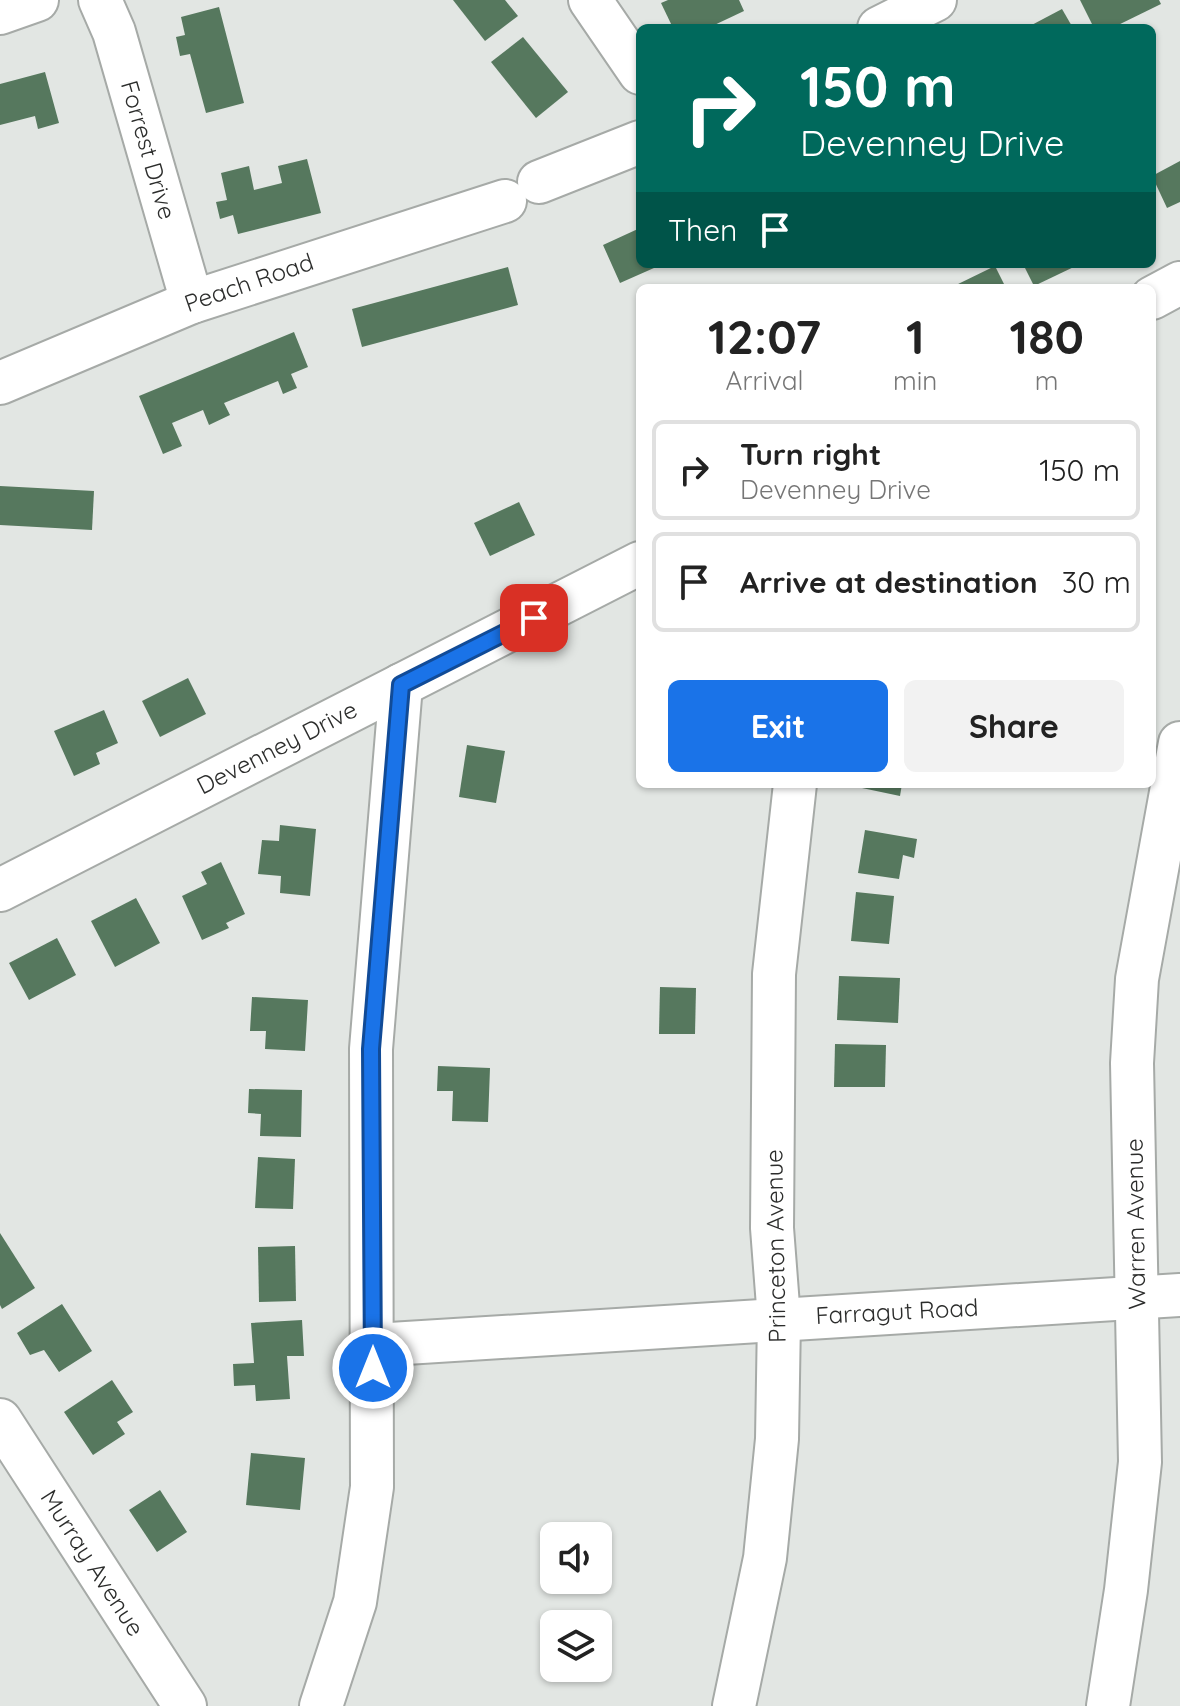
<!DOCTYPE html>
<style>
body{margin:0;font-family:Quicksand,sans-serif;background:#f2f2f2;color:#222;height:100vh;display:flex;flex-direction:column;font-size:30px;white-space:nowrap}
*{box-sizing:border-box;margin:0}
p{font-size:26px;color:#767676}
.icon{flex:none;width:44px;height:44px;fill:none;stroke:currentColor;stroke-width:2;stroke-linecap:round;stroke-linejoin:round}
.map{position:relative;flex:1;overflow:hidden}
.panel{position:absolute;left:636px;top:284px;width:520px;height:504px;display:flex;flex-direction:column;background:#fff;border-radius:12px;box-shadow:0 2px 6px #0004}
.panel>*{flex:none}
.guide{position:absolute;left:636px;top:24px;width:520px;height:244px;border-radius:12px;box-shadow:0 2px 6px #0004;background:#00695c;color:#fff;overflow:hidden}
.buttons{position:absolute;left:540px;top:1522px;display:grid;gap:16px}
.buttons a{display:grid;place-items:center;width:72px;height:72px;border-radius:12px;background:#fff;box-shadow:0 2px 6px #0004;font-size:40px}
.pin{position:absolute;display:grid;place-items:center;width:68px;height:68px;color:#fff;margin:-34px;border-radius:16px;box-shadow:0 4px 12px #0006}
.me{position:absolute;width:88px;margin:-44px;rotate:0deg;stroke-linejoin:round;filter:drop-shadow(0 0 6px #0008)}
.turn{display:flex;align-items:center;gap:28px;height:168px;padding:0 32px;font-size:36px}
.turn .icon{width:104px;height:104px;stroke-width:2.5}
.turn b{display:block;font-size:56px;line-height:68px}
.then{display:flex;align-items:center;height:76px;padding:0 32px;background:#0003;gap:16px;font-size:30px}
.eta{display:flex;justify-content:space-evenly;align-items:center;height:136px;text-align:center}
.eta b{font-size:48px;font-weight:700;line-height:56px}
.cta{display:flex;gap:16px;margin-top:auto;padding:16px 32px}
.cta a{flex:1;height:92px;border-radius:12px;background:#1a73e8;color:#fff;font-size:32px;font-weight:700;line-height:92px;text-align:center}
.cta a+a{background:#f2f2f2;color:#222}
ul{padding:0;list-style:none}
li{display:flex;align-items:center;gap:24px;height:100px;margin:0 16px 12px;padding:0 16px;border:4px solid #e0e0e0;border-radius:12px}
li div{flex:1}
li b{display:block;font-size:30px}
li em{font-style:normal}
.map>svg:first-child{display:block}
</style>
<div class="map">
<svg width="1180" height="1706" viewBox="0 0 1180 1706">
<rect width="100%" height="100%" fill="#e2e6e3"/>
<g fill="#56785e">
<polygon points="453,0 505,0 518,16 485,41"/>
<polygon points="668,0 739,0 744,11 708,28 673,28 661,3"/>
<polygon points="1080,0 1159,0 1161,4 1112,28 1094,28"/>
<polygon points="219,7 244,103 206,113 190,54 180,56 176,37 185,35 181,17"/>
<polygon points="1062,9 1073,28 1026,28"/>
<polygon points="523,37 568,92 536,118 491,62"/>
<polygon points="45,72 59,123 38,129 35,116 0,125 0,84"/>
<polygon points="307,159 321,213 238,234 233,215 220,219 216,202 227,200 221,173 249,166 254,190 282,183 278,166"/>
<polygon points="1180,161 1180,202 1167,208 1152,176"/>
<polygon points="640,228 640,264 663,264 620,283 603,245"/>
<polygon points="1023,264 1080,264 1034,286"/>
<polygon points="995,266 1006,288 955,288 954,286"/>
<polygon points="508,267 518,305 362,347 352,309"/>
<polygon points="294,332 308,367 291,374 297,388 283,394 278,381 224,403 230,415 209,425 203,410 172,423 182,446 163,454 139,396"/>
<polygon points="0,486 94,491 92,530 0,525"/>
<polygon points="519,502 535,535 490,556 474,523"/>
<polygon points="188,678 206,714 160,737 142,701"/>
<polygon points="104,710 118,743 96,753 100,764 74,776 54,731"/>
<polygon points="467,745 505,751 496,803 459,797"/>
<polygon points="863,784 902,784 900,796 862,788"/>
<polygon points="280,825 316,829 310,896 280,893 281,876 258,874 262,840 279,841"/>
<polygon points="865,830 917,839 914,858 903,855 899,879 858,873"/>
<polygon points="221,862 245,914 226,923 229,928 202,940 182,896 207,884 201,872"/>
<polygon points="856,892 894,896 889,944 851,941"/>
<polygon points="136,898 160,943 115,967 91,921"/>
<polygon points="57,938 76,975 29,1000 9,963"/>
<polygon points="839,976 900,978 898,1023 837,1020"/>
<polygon points="660,987 696,988 695,1034 659,1034"/>
<polygon points="252,997 308,1000 305,1051 265,1049 266,1031 250,1031"/>
<polygon points="835,1044 886,1045 885,1087 834,1087"/>
<polygon points="438,1066 490,1068 488,1122 452,1121 453,1091 437,1091"/>
<polygon points="249,1089 302,1090 301,1137 260,1136 261,1114 248,1113"/>
<polygon points="258,1157 295,1159 293,1209 255,1208"/>
<polygon points="0,1233 35,1288 2,1309 0,1305"/>
<polygon points="295,1246 296,1301 259,1302 258,1247"/>
<polygon points="62,1304 92,1351 59,1372 44,1350 30,1355 17,1333"/>
<polygon points="302,1320 304,1356 287,1356 290,1399 256,1401 255,1385 234,1386 233,1364 254,1363 251,1323"/>
<polygon points="112,1380 133,1412 117,1422 125,1434 93,1455 64,1412"/>
<polygon points="251,1453 305,1458 300,1510 246,1505"/>
<polygon points="160,1490 187,1532 157,1552 129,1510"/>
</g>
<g fill="none" stroke-linecap="round" stroke-linejoin="round">
<g stroke="#a6aaa7" stroke-width="46">
<g id="minor">
<polyline points="100,0 114,32 192,302"/>
<polyline points="590,0 640,73"/>
<polyline points="0,13 37,0"/>
<polyline points="879,28 935,0"/>
<polyline points="539,182 640,142"/>
<polyline points="1152,298 1180,283"/>
<polyline points="0,383 192,302 505,201"/>
<polyline points="0,890 640,563"/>
<polyline points="374,1345 1180,1295"/>
<polyline points="0,1420 185,1706"/>
<polyline points="321,1706 355,1602 372,1487 371,1049 401,685"/>
<polyline points="734,1706 765,1558 777,1439 779,1319 772,1228 774,974 795,784"/>
<polyline points="1108,1706 1126,1590 1140,1462 1132,1063 1137,979 1180,743"/>
</g>
</g>
<use href="#minor" stroke="#fff" stroke-width="42"/>
</g>
<g fill="none" stroke-linecap="round" stroke-linejoin="round">
<g stroke="#114b97" stroke-width="20">
<polyline id="route" points="373,1368 371,1049 401,685 534,618"/>
</g>
<use href="#route" stroke="#1a73e8" stroke-width="14"/>
</g>
<g text-anchor="middle" stroke-width="8" stroke-linejoin="round" paint-order="stroke">
<g font-size="24" fill="#2c2d2c" stroke="#fff">
<text transform="translate(148 150) rotate(74)" y="8">Forrest Drive</text>
<text transform="translate(249 283) rotate(-19)" y="8">Peach Road</text>
<text transform="translate(277 748) rotate(-27)" y="8">Devenney Drive</text>
<text transform="translate(1136 1224) rotate(-91)" y="8">Warren Avenue</text>
<text transform="translate(776 1246) rotate(-91)" y="8">Princeton Avenue</text>
<text transform="translate(897 1312) rotate(-3)" y="8">Farragut Road</text>
<text transform="translate(92 1563) rotate(57)" y="8">Murray Avenue</text>
</g>
</g>
</svg>
<div class="buttons">
<a><svg class="icon" aria-label="sound" viewBox="0 0 24 24"><path d="M4 9h4l5-4v14l-5-4H4zM17 9q2 3 0 6"/></svg></a>
<a><svg class="icon" aria-label="layers" viewBox="0 0 24 24"><path d="M12 4l9 5-9 5-9-5zM3 14l9 5 9-5"/></svg></a>
</div>
<div class="pin" style="left:534px;top:618px;background:#d93025"><svg class="icon" aria-label="arrive" viewBox="0 0 24 24"><path d="M6 21V4h12l-3 4 3 4H6"/></svg></div>
<svg class="me" style="left:373px;top:1368px" viewBox="-20 -20 40 40"><circle r="17" fill="#1a73e8" stroke="#fff" stroke-width="3"/><path d="M0-11L8 9 0 5-8 9z" fill="#fff"/></svg>
<div class="guide">
<div class="turn"><svg class="icon" aria-label="right" viewBox="0 0 24 24"><path d="M7 20v-9h11M14 6l5 5-5 5"/></svg><div><b>150 m</b>Devenney Drive</div></div>
<div class="then">Then<svg class="icon" aria-label="arrive" viewBox="0 0 24 24"><path d="M6 21V4h12l-3 4 3 4H6"/></svg></div>
</div>
<section class="panel">
<div class="eta">
<div><b>12:07</b><p>Arrival</p></div>
<div><b>1</b><p>min</p></div>
<div><b>180</b><p>m</p></div>
</div>
<ul>
<li><svg class="icon" aria-label="right" viewBox="0 0 24 24"><path d="M7 20v-9h11M14 6l5 5-5 5"/></svg><div><b>Turn right</b><p>Devenney Drive</p></div><em>150 m</em></li>
<li><svg class="icon" aria-label="arrive" viewBox="0 0 24 24"><path d="M6 21V4h12l-3 4 3 4H6"/></svg><div><b>Arrive at destination</b></div><em>30 m</em></li>
</ul>
<div class="cta"><a>Exit</a><a>Share</a></div>
</section>
</div>
